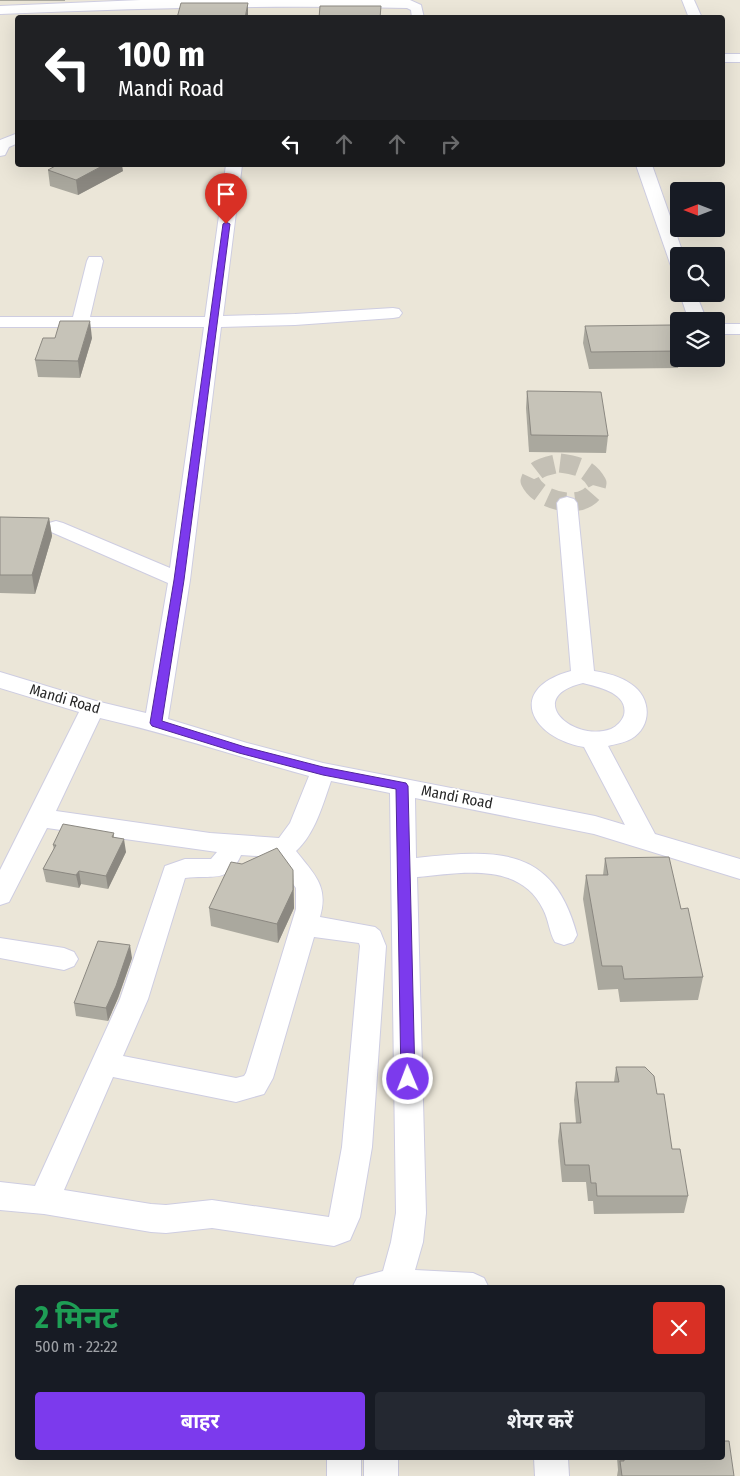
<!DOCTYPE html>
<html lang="hi">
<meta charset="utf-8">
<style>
body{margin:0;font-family:"Fira Sans Condensed","Noto Sans Devanagari",sans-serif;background:#242831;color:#f1f3f6;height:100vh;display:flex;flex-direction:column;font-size:19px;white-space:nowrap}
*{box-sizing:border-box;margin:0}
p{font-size:16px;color:#9ea1a6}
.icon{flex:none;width:28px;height:28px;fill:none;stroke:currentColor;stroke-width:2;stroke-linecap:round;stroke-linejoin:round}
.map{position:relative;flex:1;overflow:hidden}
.panel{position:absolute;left:15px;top:1285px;width:710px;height:175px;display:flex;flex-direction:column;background:#171b24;border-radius:5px;box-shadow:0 5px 20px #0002}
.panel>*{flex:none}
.top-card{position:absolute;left:15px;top:15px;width:710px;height:152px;border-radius:5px;box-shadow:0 5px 20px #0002;background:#202124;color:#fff;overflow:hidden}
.needle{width:32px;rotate:270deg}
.tools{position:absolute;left:670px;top:182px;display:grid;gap:10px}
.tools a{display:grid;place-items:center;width:55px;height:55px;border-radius:5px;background:#171b24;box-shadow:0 5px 20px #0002;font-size:25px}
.pin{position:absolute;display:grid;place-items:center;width:42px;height:42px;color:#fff;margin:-51px -21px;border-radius:50% 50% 50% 0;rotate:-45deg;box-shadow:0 0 5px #0007}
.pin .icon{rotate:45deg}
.me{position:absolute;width:55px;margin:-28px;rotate:359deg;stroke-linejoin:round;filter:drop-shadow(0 0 4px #0008)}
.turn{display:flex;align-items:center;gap:18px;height:105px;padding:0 20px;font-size:22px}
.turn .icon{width:65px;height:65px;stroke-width:2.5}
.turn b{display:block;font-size:35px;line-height:42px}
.lanes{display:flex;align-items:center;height:48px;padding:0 20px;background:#0003;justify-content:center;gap:25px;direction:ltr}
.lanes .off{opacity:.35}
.round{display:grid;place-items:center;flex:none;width:52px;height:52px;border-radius:5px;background:#242831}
.head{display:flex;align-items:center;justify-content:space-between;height:85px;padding:0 20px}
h1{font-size:30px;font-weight:700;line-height:38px;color:#1e9e55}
.action{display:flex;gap:10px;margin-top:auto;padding:10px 20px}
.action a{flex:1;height:58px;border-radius:5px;background:#7c3aed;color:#fff;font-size:20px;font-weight:700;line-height:58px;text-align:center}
.action a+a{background:#242831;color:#f1f3f6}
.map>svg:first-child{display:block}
</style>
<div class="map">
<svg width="740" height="1476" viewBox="0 0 740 1476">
<rect width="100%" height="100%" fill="#ebe6d8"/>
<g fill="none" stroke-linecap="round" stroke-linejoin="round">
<path stroke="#c4c0b5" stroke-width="19" stroke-dasharray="19 9" stroke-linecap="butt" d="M560 463C576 465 589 468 597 483 593 512 541 505 530 481 534 467 547 466 560 463Z"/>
<g stroke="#cecde1" stroke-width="2">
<g id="minor">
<path d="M141 0H410L421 5 424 18H412L411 10 407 8C271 5 136 8 0 14V6Z"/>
<polygon points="682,0 694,0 702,18 689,18"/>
<rect x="722" y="54" width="18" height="8"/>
<polygon points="18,133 18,143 9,147 5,155 0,156 0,140"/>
<path d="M226 165H242L223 316 295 314 393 308 399 309 402 313 399 317 393 318 295 325 221 327 190 580 168 719 247 743 323 763 595 816 625 825 584 747C531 738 505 689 571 671L557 503 560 499 567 497 574 499 577 503 594 671C607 673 620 676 631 684 651 697 653 726 631 739 624 743 615 744 608 746L655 834 740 859V879L594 834 415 798 416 858C495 850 553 844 577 935L573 942 564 945 555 942C549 932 549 920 543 909 520 861 460 873 417 877L426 1213 423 1242 415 1270 473 1273 484 1278 489 1288H352L357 1278 383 1271 391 1242 396 1213 390 793 331 781C323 804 315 834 296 851 314 874 329 886 320 917L375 927 380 931 386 946 372 1147 360 1217 350 1240 334 1246 212 1228 166 1233 151 1232 44 1214 0 1210V1182L35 1186 120 999 165 866 185 859H211L217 852 47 828 9 902 0 905V870L79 712 0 688V672L96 701 146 713 168 583 49 531 46 527 49 523 56 521 63 523 170 568 204 327H0V317H73L87 261 89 257H101L103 261 90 317H205ZM583 683C598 687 629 693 624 715 622 721 617 726 611 729 572 743 523 697 583 683ZM100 718C170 734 239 757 309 776L290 823 279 838 210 833 56 811ZM241 855 273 857 296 888V909L246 1073 244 1076 236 1078 123 1056 148 999 185 878C210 874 228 885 241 855ZM314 937 359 943 360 946 342 1147 329 1217 212 1200 166 1205 151 1204 64 1190 113 1077 236 1102 264 1094 273 1078Z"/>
<polygon points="636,165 652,165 684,256 679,256 679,271 673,270 671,266"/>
<polygon points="680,294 696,294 707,321 689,321"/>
<rect x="716" y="324" width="24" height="10"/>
<polygon points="0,938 64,948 74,952 78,959 74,966 64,970 0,958"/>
<rect x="327" y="1458" width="34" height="18"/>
<rect x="364" y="1458" width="34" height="18"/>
<polygon points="534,1458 568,1458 569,1476 535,1476"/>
</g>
</g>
<use href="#minor" fill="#fff" fill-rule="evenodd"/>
</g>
<g fill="#aaa89e">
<rect x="0" y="0" width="65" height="1"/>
<polygon points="48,170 123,171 78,195 50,186"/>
<polygon points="585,326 679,346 679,359 678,368 589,369 583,343"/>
<polygon points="92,338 80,378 38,377 35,360"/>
<polygon points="527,391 608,436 606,453 529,452 526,408"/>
<polygon points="0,517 49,518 52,536 35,594 0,593"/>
<polygon points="114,833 114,837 126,852 108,889 81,884 79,888 46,882 43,869 54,850 53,845"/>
<polygon points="605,858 681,909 703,977 698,1000 620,1002 618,989 598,990 583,899 586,875 603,875"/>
<polygon points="242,864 293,870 294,908 278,943 211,926 209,908"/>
<polygon points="132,958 118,998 108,1021 76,1016 74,1003"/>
<polygon points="616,1067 657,1094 672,1149 688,1196 684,1213 594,1214 593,1201 588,1201 586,1182 562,1182 558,1141 560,1123 576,1123 574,1100 576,1082 614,1082"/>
<polygon points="617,1458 722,1458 734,1476 617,1476 618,1470"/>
</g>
<g fill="#8b8881">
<polygon points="248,3 248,18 245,18"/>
<polygon points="104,165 122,165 123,171 78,195 76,180"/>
<polygon points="90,321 92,338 80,378 78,361"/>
<polygon points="49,518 52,536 35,594 32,575"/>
<polygon points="124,839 126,852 108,889 106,876"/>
<polygon points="293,870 294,908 278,943 277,924"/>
<polygon points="79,871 81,884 79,888 76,875"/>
<polygon points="130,945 132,958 118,998 108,1021 106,1008"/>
</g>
<g fill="#c6c3b8" stroke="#8b8881">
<polygon points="181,3 248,3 245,18 177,18"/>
<polygon points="320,6 381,6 380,18 319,18"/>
<polygon points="57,165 104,165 76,180 48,170"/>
<polygon points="60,321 90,321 78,361 35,360 43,338 55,338"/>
<polygon points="672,325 679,346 679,351 591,352 585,326"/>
<polygon points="527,391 601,392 608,436 531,435"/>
<polygon points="0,517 49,518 32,575 0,575"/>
<polygon points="63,824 114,833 112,837 124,839 106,876 79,871 76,875 43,869 56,845 53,845"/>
<polygon points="277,848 293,870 293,890 277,924 209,908 231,862 242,864"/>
<polygon points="669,857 681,909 688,908 703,977 624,979 622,966 602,966 586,875 608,875 605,858"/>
<polygon points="98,941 130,945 116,986 106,1008 74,1003"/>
<polygon points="616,1067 645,1067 654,1076 657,1094 664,1094 672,1149 680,1149 688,1196 597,1196 596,1183 591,1183 589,1165 565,1165 560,1123 581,1123 576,1082 619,1082"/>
<polygon points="722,1441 729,1441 734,1476 622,1476 620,1461 624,1461 624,1458 722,1458"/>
</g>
<polygon fill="#7c3aed" stroke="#51269a" points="226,222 230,224 184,580 162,721 245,747 323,767 406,783 408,786 415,1079 413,1083 408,1085 403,1083 401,1079 396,789 323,775 239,753 152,726 150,723 174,580 223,224"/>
<g text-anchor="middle" stroke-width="4" stroke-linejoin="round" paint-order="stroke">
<g font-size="15" fill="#272727" stroke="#fff">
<text transform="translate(65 699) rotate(16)" y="5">Mandi Road</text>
<text transform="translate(457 797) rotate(11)" y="5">Mandi Road</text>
</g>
</g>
</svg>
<div class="tools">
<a><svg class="needle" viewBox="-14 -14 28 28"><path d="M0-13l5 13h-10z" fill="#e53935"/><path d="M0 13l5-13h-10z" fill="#9ea1a6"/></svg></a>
<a><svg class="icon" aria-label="search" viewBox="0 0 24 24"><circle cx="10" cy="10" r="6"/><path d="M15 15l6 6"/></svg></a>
<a><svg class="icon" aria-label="layers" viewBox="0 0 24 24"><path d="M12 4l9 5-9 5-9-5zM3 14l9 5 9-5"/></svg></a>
</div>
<div class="pin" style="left:226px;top:224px;background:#d93025"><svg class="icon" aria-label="arrive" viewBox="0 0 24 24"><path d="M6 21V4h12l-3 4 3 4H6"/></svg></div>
<svg class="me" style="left:408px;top:1079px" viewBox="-20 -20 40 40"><circle r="17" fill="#7c3aed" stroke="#fff" stroke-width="3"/><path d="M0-11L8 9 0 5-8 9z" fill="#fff"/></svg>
<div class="top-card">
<div class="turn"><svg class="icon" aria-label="left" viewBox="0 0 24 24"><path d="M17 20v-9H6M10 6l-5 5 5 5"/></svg><div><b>100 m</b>Mandi Road</div></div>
<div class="lanes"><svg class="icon" aria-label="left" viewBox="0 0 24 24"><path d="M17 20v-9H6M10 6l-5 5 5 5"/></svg><svg class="icon off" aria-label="ahead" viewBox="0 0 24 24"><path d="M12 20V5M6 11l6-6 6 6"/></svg><svg class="icon off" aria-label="ahead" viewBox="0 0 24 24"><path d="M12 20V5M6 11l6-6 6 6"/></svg><svg class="icon off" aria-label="right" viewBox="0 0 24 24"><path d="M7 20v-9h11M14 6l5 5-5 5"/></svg></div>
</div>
<section class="panel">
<div class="head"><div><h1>2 मिनट</h1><p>500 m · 22:22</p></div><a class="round" style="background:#d93025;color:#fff"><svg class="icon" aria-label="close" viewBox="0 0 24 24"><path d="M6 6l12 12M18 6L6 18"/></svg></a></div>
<div class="action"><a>बाहर</a><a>शेयर करें</a></div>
</section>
</div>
